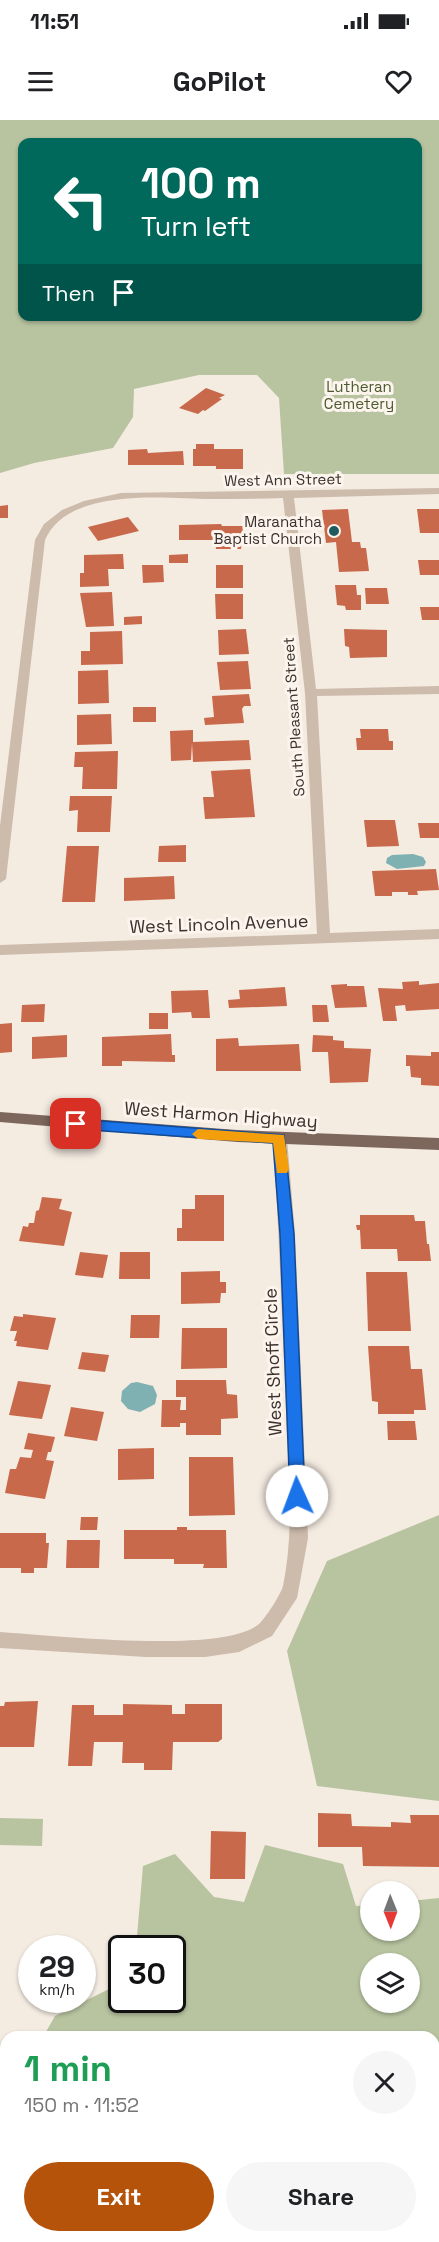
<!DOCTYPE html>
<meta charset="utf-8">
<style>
body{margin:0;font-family:"Space Grotesk",sans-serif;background:#f6f6f6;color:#202124;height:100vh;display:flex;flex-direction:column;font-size:22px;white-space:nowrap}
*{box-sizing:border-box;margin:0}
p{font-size:20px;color:#757577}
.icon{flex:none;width:33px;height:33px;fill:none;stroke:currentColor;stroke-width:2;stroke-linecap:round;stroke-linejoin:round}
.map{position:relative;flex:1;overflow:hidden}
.side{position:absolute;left:0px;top:1911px;width:440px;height:212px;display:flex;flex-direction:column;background:#fff;border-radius:18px 18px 0 0;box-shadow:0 2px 4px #0004}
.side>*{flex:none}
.top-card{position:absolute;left:18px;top:18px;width:404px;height:183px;border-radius:12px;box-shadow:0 2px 4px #0004;background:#00695c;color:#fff;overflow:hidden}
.needle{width:39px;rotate:179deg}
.buttons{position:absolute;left:360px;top:1761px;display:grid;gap:12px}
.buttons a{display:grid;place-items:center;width:60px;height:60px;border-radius:50%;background:#fff;box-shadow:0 2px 4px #0004;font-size:30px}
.speed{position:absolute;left:18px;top:1815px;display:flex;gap:12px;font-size:30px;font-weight:700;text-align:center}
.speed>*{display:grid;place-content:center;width:78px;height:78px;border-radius:50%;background:#fff;box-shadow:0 2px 4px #0004;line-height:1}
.speed small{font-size:15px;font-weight:400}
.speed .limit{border:3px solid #111;border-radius:9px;background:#fff;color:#111}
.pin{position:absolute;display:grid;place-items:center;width:51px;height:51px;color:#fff;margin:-26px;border-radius:12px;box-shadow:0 3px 9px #0006}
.me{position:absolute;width:66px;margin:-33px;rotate:358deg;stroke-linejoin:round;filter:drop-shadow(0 0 4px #0008)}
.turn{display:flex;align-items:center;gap:21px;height:126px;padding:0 24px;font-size:27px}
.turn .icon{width:78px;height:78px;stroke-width:2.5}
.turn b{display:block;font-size:42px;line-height:51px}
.then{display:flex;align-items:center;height:57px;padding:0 24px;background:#0003;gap:12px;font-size:22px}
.round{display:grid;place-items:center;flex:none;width:63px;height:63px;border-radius:32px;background:#f6f6f6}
.head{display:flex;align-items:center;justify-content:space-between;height:102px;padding:0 24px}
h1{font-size:36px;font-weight:600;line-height:45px;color:#1e9e55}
.action{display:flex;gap:12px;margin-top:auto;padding:12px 24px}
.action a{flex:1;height:69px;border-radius:36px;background:#b45309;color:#fff;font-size:24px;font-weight:600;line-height:69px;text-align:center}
.action a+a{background:#f6f6f6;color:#202124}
.status{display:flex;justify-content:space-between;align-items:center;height:42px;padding:0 30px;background:#fff;direction:ltr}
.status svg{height:16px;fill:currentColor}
header{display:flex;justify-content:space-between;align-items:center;height:78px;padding:0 24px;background:#fff;font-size:27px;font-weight:600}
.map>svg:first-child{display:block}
</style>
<div class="status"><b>11:51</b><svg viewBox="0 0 49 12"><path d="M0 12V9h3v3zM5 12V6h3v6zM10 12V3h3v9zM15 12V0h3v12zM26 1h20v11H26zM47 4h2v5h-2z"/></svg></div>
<header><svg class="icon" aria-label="menu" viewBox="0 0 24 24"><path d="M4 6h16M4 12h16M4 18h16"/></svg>GoPilot<svg class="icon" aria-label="heart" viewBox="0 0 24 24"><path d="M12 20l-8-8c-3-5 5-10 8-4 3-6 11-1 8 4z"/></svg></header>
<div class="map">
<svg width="439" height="2122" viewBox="0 0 439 2122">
<rect width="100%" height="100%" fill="#f4ebe1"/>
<g fill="#b8c4a0" fill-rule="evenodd">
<path d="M0 0H439V354H284L279 278 257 255H199L134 269 133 297 113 328 34 343 0 353ZM22 22H417V196H22Z"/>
<polygon points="439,1395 439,1681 317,1666 287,1531 327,1441"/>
<polygon points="0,1698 43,1699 42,1726 0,1725"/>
<path d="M265 1725 343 1744 356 1786 370 1785V1810H410V1781L439 1778V2122H0V1988L6 1978V2116H434V1917H43L55 1896 121 1863 122 1880H172V1828H136L143 1746 175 1734 214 1777 244 1782ZM370 1844H410V1882H370Z"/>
</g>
<g fill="#7fb0b2">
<polygon points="413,734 423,737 426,742 424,746 397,749 386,743 387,738 392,735"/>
<polygon points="137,1262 153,1266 157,1275 155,1284 140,1292 128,1289 121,1281 122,1271 131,1263"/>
</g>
<g fill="#c8694b">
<polygon points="206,268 225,275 219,278 222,279 205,291 203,290 198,294 179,288"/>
<polygon points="196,324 214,324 214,329 243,329 243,349 216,349 216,346 193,346 193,329 196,329"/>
<polygon points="147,329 148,333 183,331 184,345 128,345 128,330"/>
<polygon points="8,385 8,398 0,398 0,386"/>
<polygon points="348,389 352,422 360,422 361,428 366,428 369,451 339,452 336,422 326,423 322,390"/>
<polygon points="417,389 439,389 439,413 420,413"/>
<polygon points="128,397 139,411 98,421 88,407"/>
<polygon points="221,404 222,406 243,406 241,429 216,429 215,420 179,420 179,405"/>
<polygon points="123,434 124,449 108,449 109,466 80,467 80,453 84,453 84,435"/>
<polygon points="188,434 188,443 169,443 169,435"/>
<polygon points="418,440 439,440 439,455 420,455"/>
<polygon points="142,445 163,445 164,462 143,463"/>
<rect x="216" y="445" width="27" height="23"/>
<polygon points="335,465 356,465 357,475 361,475 361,490 346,490 345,486 337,485"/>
<polygon points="365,468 387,468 389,484 366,484"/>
<polygon points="112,472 114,506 86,507 80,473"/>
<polygon points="215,474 243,474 243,499 216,499"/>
<polygon points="420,487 439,487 439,500 422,500"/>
<polygon points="142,496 142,504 124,505 124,497"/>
<polygon points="246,509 249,534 219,535 218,510"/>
<polygon points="344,509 387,510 387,537 350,538 349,527 345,526"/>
<polygon points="122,511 123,544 81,545 81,531 90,531 90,512"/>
<polygon points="248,541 251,569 220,570 217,542"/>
<polygon points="108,550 109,583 78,584 78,551"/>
<polygon points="249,574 251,586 244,586 242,589 244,603 205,605 204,598 214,597 212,576"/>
<rect x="133" y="587" width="23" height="15"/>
<polygon points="111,594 112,624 77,625 77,595"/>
<polygon points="360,609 388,609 389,621 393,621 393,630 357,630 356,618 361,618"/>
<polygon points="193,610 193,622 249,620 251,640 193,642 192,623 191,640 171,641 170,611"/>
<polygon points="118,631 117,669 82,669 83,647 74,647 75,632"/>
<polygon points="250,649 255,697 205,699 203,677 214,677 211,651"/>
<polygon points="70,676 112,676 110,712 77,712 78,690 69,691"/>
<polygon points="364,700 395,700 399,726 367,727"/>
<polygon points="418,703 439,703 439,718 420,718"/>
<polygon points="186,725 186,742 158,742 159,726"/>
<polygon points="67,726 99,726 95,782 62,782"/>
<polygon points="436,749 439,770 417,771 418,775 408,775 408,772 392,772 392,776 375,776 372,751"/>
<polygon points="174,756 175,779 124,781 124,758"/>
<polygon points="419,861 419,865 439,863 439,889 406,891 405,885 395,886 397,901 383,901 378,868 403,869 402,862"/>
<polygon points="347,864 347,866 364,866 367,887 335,888 331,865"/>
<polygon points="285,867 287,886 229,888 228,880 240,879 239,870"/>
<polygon points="208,870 210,898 192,898 191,892 172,893 171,871"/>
<polygon points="45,884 44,902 21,902 22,885"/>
<polygon points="312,885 327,885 329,902 313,902"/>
<rect x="149" y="893" width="19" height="16"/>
<polygon points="12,903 12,932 0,933 0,904"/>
<polygon points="171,914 172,935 175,935 175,942 122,941 122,946 102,946 102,917"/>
<polygon points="67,915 67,937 32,939 32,917"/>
<polygon points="313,915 333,916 333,920 344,921 344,928 371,929 368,962 330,963 328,932 312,932"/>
<polygon points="238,918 239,926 299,924 301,951 216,951 216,919"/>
<polygon points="431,932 439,932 439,966 421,965 421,958 411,957 410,946 406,946 406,935 431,936"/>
<polygon points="195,1075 224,1075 224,1121 177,1121 177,1108 182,1108 182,1089 195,1089"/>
<polygon points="42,1077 62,1079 59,1089 72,1092 64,1126 19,1121 23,1106 28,1107 29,1103 34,1103 36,1091 39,1090"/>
<polygon points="360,1095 414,1095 415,1101 425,1101 427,1124 429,1124 431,1141 398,1141 397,1129 361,1129 360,1110 357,1110 356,1105 360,1105"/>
<polygon points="80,1132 108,1135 103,1158 75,1155"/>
<polygon points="120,1132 150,1132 150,1159 119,1159"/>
<polygon points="220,1151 220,1162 226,1162 226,1173 221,1173 220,1183 181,1184 181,1152"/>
<polygon points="366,1152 407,1152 411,1211 368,1211"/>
<polygon points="23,1194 56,1198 48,1230 16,1226 17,1221 14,1221 17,1211 10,1211 14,1196 23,1197"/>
<polygon points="131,1195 160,1195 159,1218 130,1218"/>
<polygon points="182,1208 227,1208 227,1248 181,1249"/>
<polygon points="368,1226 409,1226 411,1249 422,1249 426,1290 414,1290 414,1294 378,1294 378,1282 372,1281"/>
<polygon points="82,1232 109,1235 105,1252 78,1249"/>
<polygon points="176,1260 226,1260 227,1274 237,1275 238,1298 221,1299 221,1315 186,1315 186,1303 180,1303 180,1307 161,1307 162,1280 181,1280 180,1290 186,1290 186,1277 176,1277"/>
<polygon points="18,1261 51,1265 42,1299 9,1295"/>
<polygon points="71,1287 104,1292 97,1321 64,1316"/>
<polygon points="387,1301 415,1301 417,1320 388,1320"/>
<polygon points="28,1313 55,1317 51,1332 48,1332 46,1340 54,1341 45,1379 5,1373 10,1349 16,1349 20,1337 31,1338 33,1330 24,1329"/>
<polygon points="154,1328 154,1359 118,1360 118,1329"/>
<polygon points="189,1337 233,1337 235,1395 189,1396"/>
<polygon points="81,1397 98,1397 97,1410 80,1410"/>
<polygon points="177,1407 187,1407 187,1410 226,1410 227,1448 203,1448 204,1444 174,1444 174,1439 124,1439 124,1410 177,1410"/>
<polygon points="0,1413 46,1413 46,1423 49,1423 47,1448 34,1448 34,1453 21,1453 21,1448 0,1448"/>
<polygon points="67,1420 100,1420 99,1448 66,1448"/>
<polygon points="38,1581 34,1627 0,1627 0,1586 4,1586 5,1582"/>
<polygon points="123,1584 172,1585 172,1594 185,1594 185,1584 222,1584 222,1619 218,1622 173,1622 172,1650 144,1650 144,1643 122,1643 123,1622 94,1622 92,1646 68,1646 72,1585 94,1585 94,1595 123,1595"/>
<polygon points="318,1693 351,1694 352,1706 391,1707 391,1702 411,1703 410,1695 439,1695 439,1747 363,1746 362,1727 318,1727"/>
<polygon points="211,1711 246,1712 245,1759 210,1759"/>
</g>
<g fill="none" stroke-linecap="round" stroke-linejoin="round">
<g fill="#cdbbac" fill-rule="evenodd">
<path d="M439 368V374L294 378 316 569 439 566V574L317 576 330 813 439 809V819L0 835V825L317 814 305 573 283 378C259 379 234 379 210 379 164 378 68 367 45 420L6 759 0 763V706L35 420 44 404 62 390 84 381 121 373Z"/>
<path d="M280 1013 285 1015 287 1019 295 1114 308 1418 297 1478 272 1516 239 1532 205 1537H146L0 1528V1512C52 1515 223 1535 259 1504 265 1499 281 1474 283 1466 295 1408 288 1349 286 1290 282 1200 279 1109 273 1019L275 1015Z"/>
</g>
<polygon fill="#7d675c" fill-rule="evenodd" points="0,992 237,1010 439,1018 439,1030 237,1022 0,1002"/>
</g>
<polygon fill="#1a73e8" stroke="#114b97" stroke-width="1.5" points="76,999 284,1015 294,1114 305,1376 303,1381 297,1383 292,1381 290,1376 280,1114 273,1023 76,1009 69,1004"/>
<polygon fill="#f59e0b" points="198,1009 284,1015 289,1049 287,1053 277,1053 273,1023 198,1019 192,1014"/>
<circle fill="#1f5a5e" stroke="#fbf5ee" stroke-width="2" cx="334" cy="411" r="6"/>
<g text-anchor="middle" stroke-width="6" stroke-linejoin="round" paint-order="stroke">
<g font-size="15" fill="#4a5a2e" stroke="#fbf5ee">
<text x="359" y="272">Lutheran<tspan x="359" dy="17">Cemetery</tspan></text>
</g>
<g font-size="15" fill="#3b302b" stroke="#fbf5ee">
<text transform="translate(283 360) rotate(-1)" y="5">West Ann Street</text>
<text transform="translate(294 597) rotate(-94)" y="5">South Pleasant Street</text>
</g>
<g font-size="15" fill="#3b302b" stroke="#fbf5ee" text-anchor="end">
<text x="322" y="407">Maranatha<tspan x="322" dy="17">Baptist Church</tspan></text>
</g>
<g font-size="18" fill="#3b302b" stroke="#fbf5ee">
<text transform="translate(219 804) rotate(-2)" y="6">West Lincoln Avenue</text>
<text transform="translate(221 995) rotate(4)" y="6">West Harmon Highway</text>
<text transform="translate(273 1242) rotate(-92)" y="6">West Shoff Circle</text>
</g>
</g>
</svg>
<div class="buttons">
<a><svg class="needle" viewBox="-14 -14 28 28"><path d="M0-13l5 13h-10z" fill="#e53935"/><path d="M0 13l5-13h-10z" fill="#757577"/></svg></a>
<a><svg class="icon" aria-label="layers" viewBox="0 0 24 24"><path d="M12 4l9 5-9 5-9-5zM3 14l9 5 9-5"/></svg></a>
</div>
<div class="speed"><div>29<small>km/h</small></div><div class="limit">30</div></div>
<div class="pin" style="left:76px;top:1004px;background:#d93025"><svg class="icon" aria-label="arrive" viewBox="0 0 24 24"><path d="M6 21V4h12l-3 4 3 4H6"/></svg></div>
<svg class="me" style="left:297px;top:1376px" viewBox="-20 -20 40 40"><circle r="19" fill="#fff"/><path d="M0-13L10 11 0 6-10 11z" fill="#1a73e8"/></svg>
<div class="top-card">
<div class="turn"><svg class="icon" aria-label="left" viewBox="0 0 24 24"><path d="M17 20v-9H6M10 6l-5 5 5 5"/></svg><div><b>100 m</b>Turn left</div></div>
<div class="then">Then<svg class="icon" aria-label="arrive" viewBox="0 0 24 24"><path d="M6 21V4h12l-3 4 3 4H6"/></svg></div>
</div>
<section class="side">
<div class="head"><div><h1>1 min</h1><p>150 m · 11:52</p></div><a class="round"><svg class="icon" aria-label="close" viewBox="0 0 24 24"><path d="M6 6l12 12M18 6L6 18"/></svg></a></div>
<div class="action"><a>Exit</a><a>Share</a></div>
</section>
</div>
